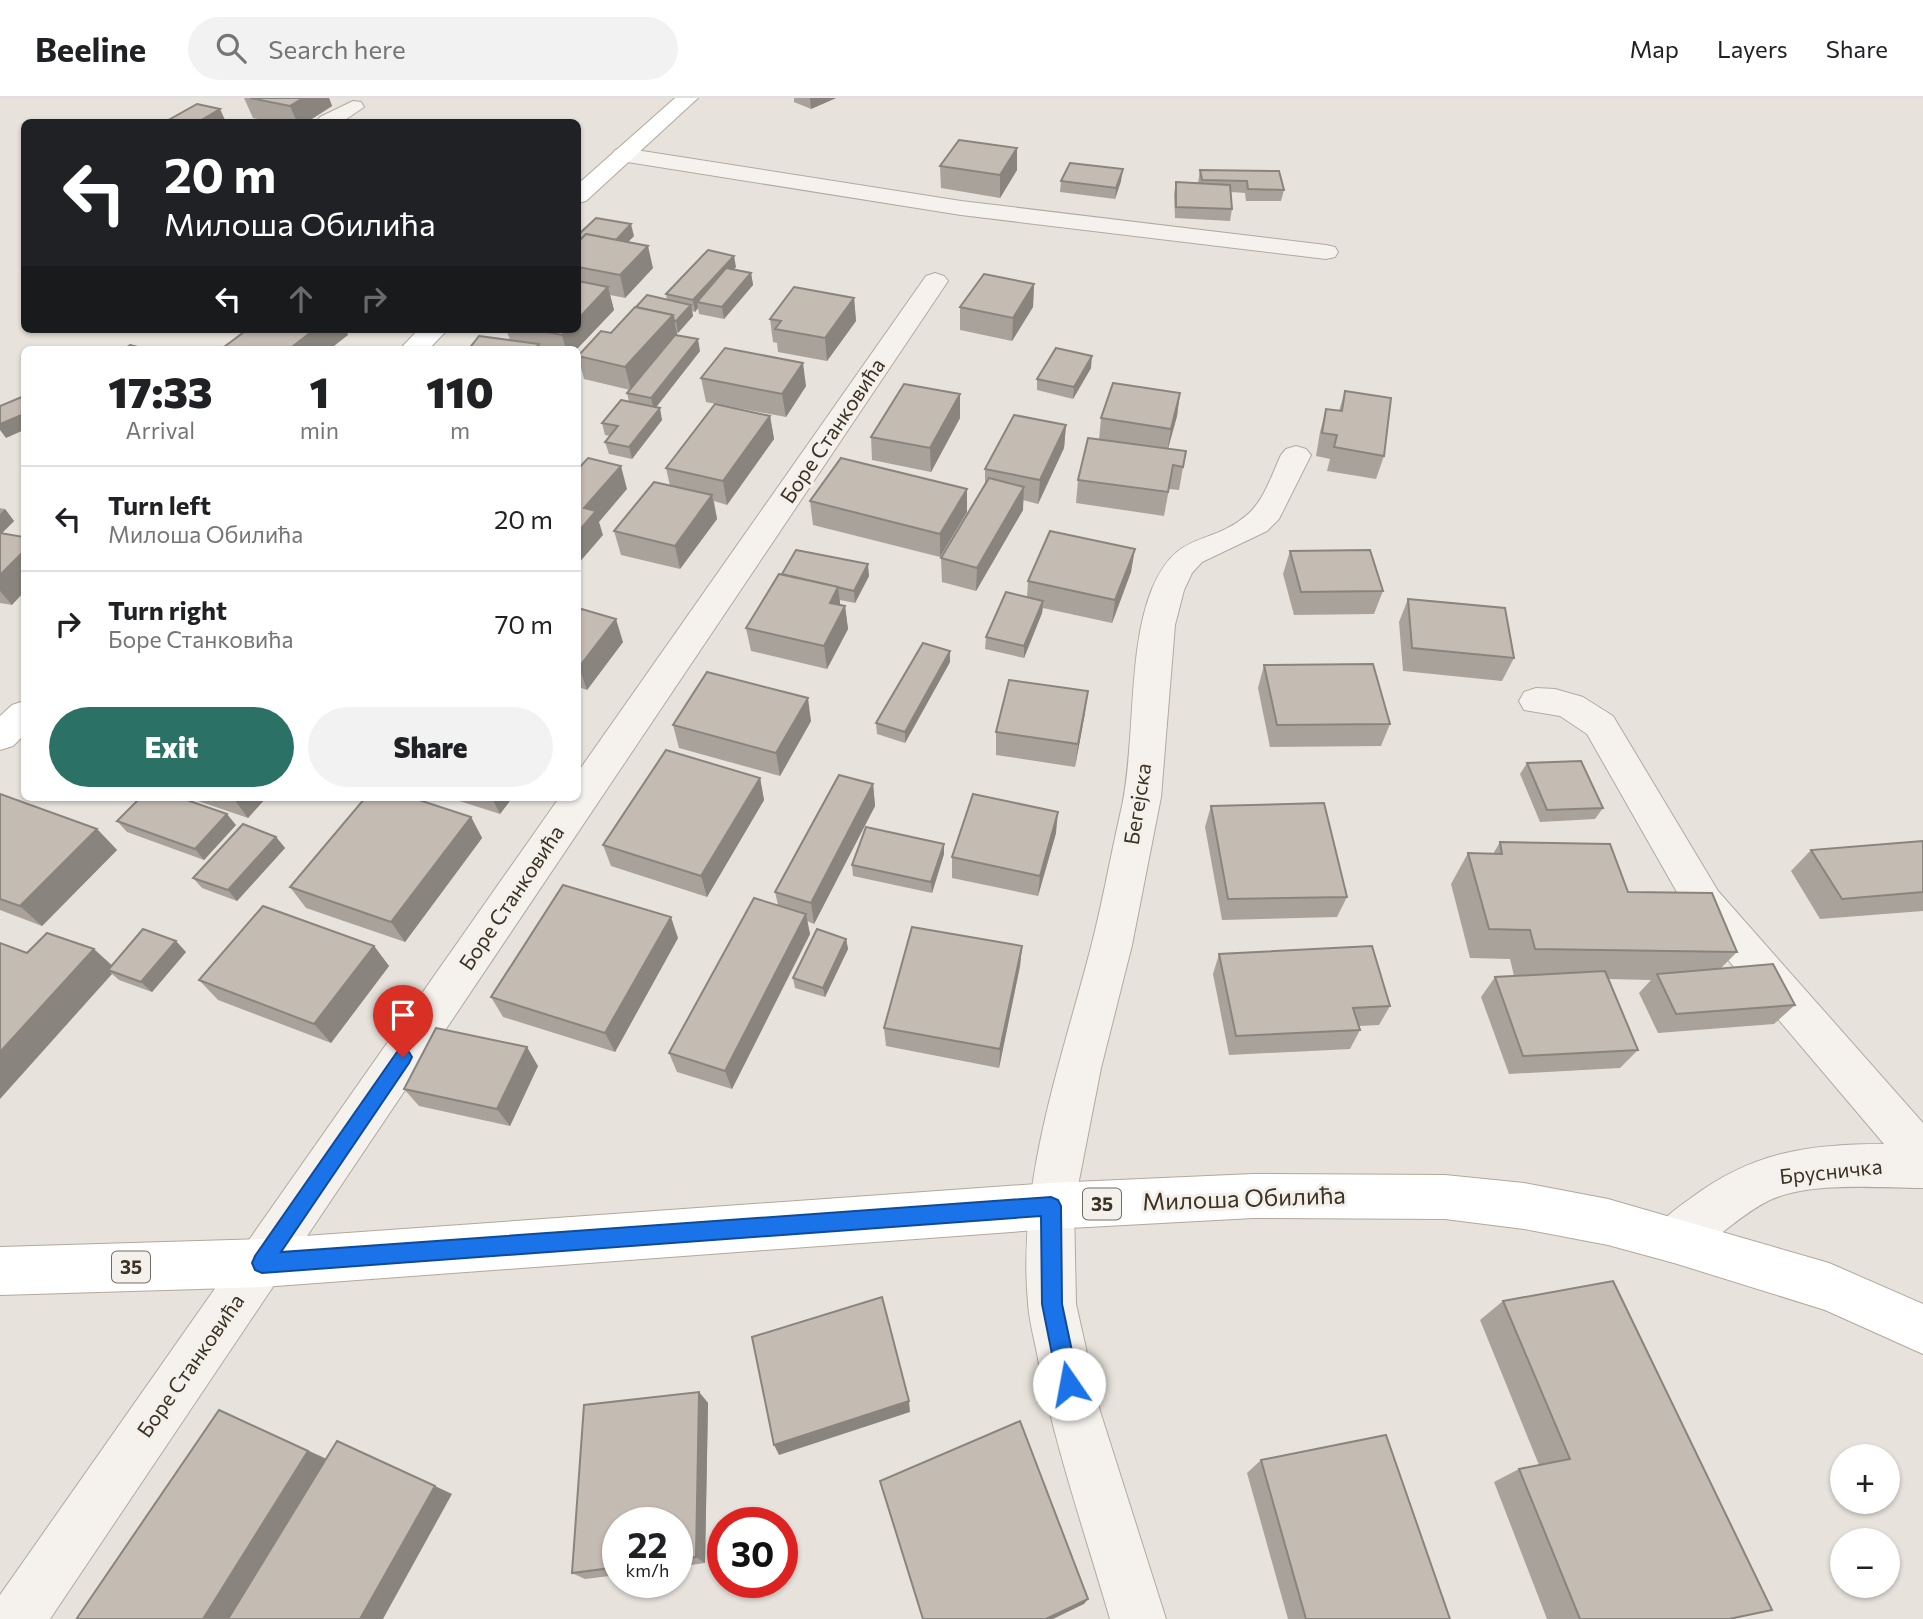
<!DOCTYPE html>
<meta charset="utf-8">
<style>
body{margin:0;font-family:Commissioner,sans-serif;background:#f2f2f2;color:#202124;height:100vh;display:flex;flex-direction:column;font-size:26px;white-space:nowrap}
*{box-sizing:border-box;margin:0}
p{font-size:23px;color:#757577}
.icon{flex:none;width:38px;height:38px;fill:none;stroke:currentColor;stroke-width:2;stroke-linecap:round;stroke-linejoin:round}
.map{position:relative;flex:1;overflow:hidden}
.side{position:absolute;left:21px;top:248px;width:560px;height:455px;display:flex;flex-direction:column;background:#fff;border-radius:10px;box-shadow:0 2px 5px #0004}
.side>*{flex:none}
.top-card{position:absolute;left:21px;top:21px;width:560px;height:214px;border-radius:10px;box-shadow:0 2px 5px #0004;background:#202124;color:#fff;overflow:hidden}
.buttons{position:absolute;left:1830px;top:1346px;display:grid;gap:14px}
.buttons a{display:grid;place-items:center;width:70px;height:70px;border-radius:50%;background:#fff;box-shadow:0 2px 5px #0004;font-size:35px}
.speed{position:absolute;left:602px;top:1409px;display:flex;gap:14px;font-size:35px;font-weight:700;text-align:center}
.speed>*{display:grid;place-content:center;width:91px;height:91px;border-radius:50%;background:#fff;box-shadow:0 2px 5px #0004;line-height:1}
.speed small{font-size:18px;font-weight:400}
.speed .limit{border:10px solid #d22;background:#fff;color:#111}
.pin{position:absolute;display:grid;place-items:center;width:60px;height:60px;color:#fff;margin:-72px -30px;border-radius:50% 50% 50% 0;rotate:-45deg;box-shadow:0 0 7px #0007}
.pin .icon{rotate:45deg}
.me{position:absolute;width:77px;margin:-38px;rotate:348deg;stroke-linejoin:round;filter:drop-shadow(0 0 5px #0008)}
.turn{display:flex;align-items:center;gap:24px;height:147px;padding:0 28px;font-size:32px}
.turn .icon{width:91px;height:91px;stroke-width:2.5}
.turn b{display:block;font-size:49px;line-height:60px}
.lanes{display:flex;align-items:center;height:66px;padding:0 28px;background:#0003;justify-content:center;gap:35px;direction:ltr}
.lanes .off{opacity:.35}
.eta{display:flex;justify-content:space-evenly;align-items:center;height:119px;text-align:center}
.eta b{font-size:42px;font-weight:800;line-height:49px}
.button{display:flex;gap:14px;margin-top:auto;padding:14px 28px}
.button a{flex:1;height:80px;border-radius:42px;background:#2b7165;color:#fff;font-size:28px;font-weight:800;line-height:80px;text-align:center}
.button a+a{background:#f2f2f2;color:#202124}
ul{padding:0;list-style:none}
li{display:flex;align-items:center;gap:21px;height:105px;padding:0 28px;border-top:2px solid #e0e0e0}
li div{flex:1}
li b{display:block;font-size:26px}
li em{font-style:normal}
header{display:flex;align-items:center;gap:42px;box-sizing:border-box;height:98px;padding:0 35px;background:#fff;border-bottom:2px solid #e0e0e0}
header strong{font-size:33px}
nav{display:flex;gap:38px;margin-inline-start:auto;font-size:24px}
.search{width:490px;height:63px;background:#f2f2f2;display:flex;align-items:center;gap:18px;box-sizing:border-box;padding:0 24px;border-radius:38px;color:#757577;font-size:26px}
.map>svg:first-child{display:block}
</style>
<header>
<strong>Beeline</strong>
<div class="search"><svg class="icon" aria-label="search" viewBox="0 0 24 24"><circle cx="10" cy="10" r="6"/><path d="M15 15l6 6"/></svg>Search here</div>
<nav><a>Map</a><a>Layers</a><a>Share</a></nav>
</header>
<div class="map">
<svg width="1923" height="1521" viewBox="0 0 1923 1521">
<rect width="100%" height="100%" fill="#e7e2db"/>
<g fill="none" stroke-linecap="round" stroke-linejoin="round">
<g stroke="#b1aaa1" stroke-width="2">
<g id="minor">
<polygon points="353,3 361,4 364,9 342,24 317,24 320,19"/>
<polygon points="623,50 961,103 1326,147 1335,149 1338,154 1335,159 1326,161 961,117 615,62 612,57 615,52"/>
<polygon points="935,175 944,178 948,183 50,1521 0,1521 0,1497 559,700 578,700 578,674 926,178"/>
<path d="M1296 348 1306 351 1311 357 1279 421 1267 433 1202 464 1192 475 1184 492 1175 527 1161 699 1132 847 1101 970 1074 1108 1076 1206 1100 1313 1166 1521H1110C1085 1435 1055 1349 1038 1261 1035 1243 1029 1224 1028 1205 1017 1084 1061 965 1091 849 1103 803 1111 755 1122 708 1136 641 1127 552 1152 491 1178 430 1208 450 1247 417 1264 403 1272 376 1281 357L1286 351Z"/>
<path d="M1536 590 1555 591 1583 599 1613 618 1718 793 1923 1025V1090C1878 1090 1808 1083 1768 1103 1734 1120 1709 1151 1674 1165L1657 1159 1650 1142C1659 1122 1673 1113 1691 1100 1753 1054 1808 1046 1884 1046L1690 817 1587 636 1560 618 1524 612 1519 603 1524 594Z"/>
</g>
</g>
<g stroke="#b3a89a" stroke-width="2">
<g id="major">
<polygon points="675,0 698,0 586,103 578,105 578,86"/>
<polygon points="419,231 448,231 428,252 399,252"/>
<polygon points="24,603 24,637 13,648 0,652 0,618 12,607"/>
<polygon points="1253,1076 1445,1077 1524,1085 1608,1101 1829,1165 1923,1206 1923,1256 1825,1212 1674,1165 1608,1147 1524,1131 1445,1121 1253,1120 1051,1131 262,1189 0,1197 0,1149 262,1141 1051,1085"/>
</g>
</g>
<use href="#minor" fill="#f5f2ee" fill-rule="evenodd"/>
<use href="#major" fill="#fff" fill-rule="evenodd"/>
</g>
<g fill="#a9a29a">
<polygon points="244,0 329,0 332,8 307,24 273,24 253,20"/>
<polygon points="794,0 836,0 811,11 794,4"/>
<polygon points="940,68 1017,72 1000,100 941,90"/>
<polygon points="1200,72 1284,92 1281,103 1246,103 1245,95 1231,94 1232,111 1230,123 1175,120 1174,96 1176,84 1198,85"/>
<polygon points="1061,83 1121,83 1115,101 1060,94"/>
<polygon points="578,137 634,138 628,144 653,170 625,200 610,197 614,212 576,252 468,252 510,242 506,231 578,231"/>
<polygon points="736,169 733,172 751,175 753,187 724,221 699,216 698,210 695,214 692,213 693,218 678,235 676,234 677,237 700,253 656,309 662,322 632,361 609,356 605,344 610,338 605,337 602,325 629,304 627,295 630,292 584,281 578,258 611,235 667,202 666,196"/>
<polygon points="1034,186 1033,209 1012,243 960,232 960,209"/>
<polygon points="854,200 856,223 827,263 778,254 777,245 773,244 770,221"/>
<polygon points="1091,270 1073,301 1037,292 1037,281"/>
<polygon points="701,280 806,288 786,319 706,304"/>
<polygon points="1345,293 1384,358 1376,381 1327,373 1330,361 1316,358 1320,334 1326,311 1339,313"/>
<polygon points="1180,295 1177,318 1168,351 1186,353 1179,392 1169,391 1164,418 1076,405 1078,382 1099,342 1101,320"/>
<polygon points="770,318 774,341 727,407 714,403 717,421 680,471 621,457 614,433 670,388 666,370"/>
<polygon points="960,320 931,374 872,362 871,339"/>
<polygon points="1066,327 1064,350 1038,406 1023,402 1023,412 976,493 942,484 941,460 985,388 985,371"/>
<polygon points="967,391 967,414 940,459 813,427 810,403"/>
<polygon points="0,410 5,411 14,423 2,435 12,507 0,505"/>
<polygon points="1290,453 1383,493 1374,516 1294,517 1283,476"/>
<polygon points="1131,474 1112,525 1043,510 1042,515 1024,560 985,551 986,539 1027,499 1028,483"/>
<polygon points="779,476 869,478 855,505 840,502 840,507 845,508 848,531 827,571 751,553 746,530"/>
<polygon points="1408,501 1514,560 1502,583 1403,573 1399,524"/>
<polygon points="578,510 623,544 587,592 578,589"/>
<polygon points="950,564 905,645 877,636 876,625"/>
<polygon points="1264,567 1390,626 1381,648 1270,649 1258,590"/>
<polygon points="1085,615 1075,669 996,657 996,634"/>
<polygon points="811,623 780,678 679,650 673,627"/>
<polygon points="1527,665 1603,710 1595,721 1540,724 1520,676"/>
<polygon points="760,680 764,702 707,799 611,768 603,747"/>
<polygon points="873,686 875,708 814,826 807,823 810,836 732,991 677,974 669,955 778,807 775,794"/>
<polygon points="0,696 97,731 117,752 42,828 0,812"/>
<polygon points="194,700 266,700 248,720 195,702"/>
<polygon points="450,700 512,700 500,716"/>
<polygon points="1211,708 1347,799 1337,819 1222,822 1205,729"/>
<polygon points="471,719 482,740 405,844 306,810 290,789"/>
<polygon points="117,723 236,727 204,762 127,734"/>
<polygon points="1056,735 1038,798 952,780 952,759"/>
<polygon points="276,739 285,750 237,803 202,790 193,780"/>
<polygon points="1923,743 1923,813 1820,821 1791,773 1811,752"/>
<polygon points="1500,744 1628,794 1737,854 1721,870 1795,907 1774,926 1658,935 1639,895 1651,882 1608,881 1638,952 1620,970 1509,976 1481,899 1495,879 1514,878 1510,861 1470,860 1451,786 1468,755 1493,756"/>
<polygon points="944,756 932,795 853,778 852,767"/>
<polygon points="678,840 615,954 503,919 491,899"/>
<polygon points="846,841 848,851 825,899 795,890 793,880"/>
<polygon points="374,848 389,868 331,945 218,902 199,882"/>
<polygon points="1022,848 1020,868 999,970 886,948 884,930"/>
<polygon points="186,854 152,894 119,882 112,876 27,855 112,867"/>
<polygon points="1219,856 1390,908 1379,927 1359,928 1360,932 1350,951 1229,957 1213,876"/>
<polygon points="538,968 510,1028 419,1008 404,991"/>
<polygon points="1503,1203 1729,1521 1547,1521 1494,1384 1519,1371 1539,1367 1480,1222"/>
<polygon points="699,1294 708,1305 705,1465 677,1469 677,1424 618,1424 618,1477 585,1481 572,1475"/>
<polygon points="1261,1362 1450,1521 1288,1521 1247,1375"/>
</g>
<g fill="#89847d">
<polygon points="303,0 329,0 332,8 307,24 297,24 290,8"/>
<polygon points="810,0 836,0 811,11"/>
<polygon points="220,11 226,24 198,24"/>
<polygon points="1017,50 1017,72 1000,100 1000,77"/>
<polygon points="1123,71 1121,83 1115,101 1116,90"/>
<polygon points="631,126 634,138 612,160 610,148"/>
<polygon points="648,148 653,170 625,200 620,177"/>
<polygon points="734,158 736,169 703,205 697,204 698,210 695,214 693,202"/>
<polygon points="751,175 753,187 724,221 722,209"/>
<polygon points="1034,186 1033,209 1012,243 1013,220"/>
<polygon points="608,189 614,212 576,252 566,252 562,237 568,231 578,231 578,221"/>
<polygon points="854,200 856,223 827,263 825,240"/>
<polygon points="691,207 693,218 678,235 676,223"/>
<polygon points="673,217 678,240 631,292 625,269"/>
<polygon points="315,231 346,231 348,237 329,252 288,252"/>
<polygon points="698,241 700,253 654,312 651,300"/>
<polygon points="539,246 541,252 534,252"/>
<polygon points="1092,258 1091,270 1073,301 1074,289"/>
<polygon points="803,265 806,288 786,319 782,296"/>
<polygon points="1180,295 1177,318 1167,354 1171,331"/>
<polygon points="960,296 960,320 931,374 930,350"/>
<polygon points="660,310 662,322 632,361 629,349"/>
<polygon points="24,316 24,332 6,340 0,332 0,326"/>
<polygon points="770,318 774,341 727,407 723,383"/>
<polygon points="1066,327 1064,350 1038,406 1040,382"/>
<polygon points="621,368 627,391 599,424 603,437 578,466 578,434 584,410"/>
<polygon points="1024,389 1023,412 976,493 977,470"/>
<polygon points="967,391 967,414 940,459 940,436"/>
<polygon points="712,397 717,421 680,471 675,448"/>
<polygon points="5,411 14,423 0,437 0,416"/>
<polygon points="1135,451 1131,474 1112,525 1115,502"/>
<polygon points="24,453 24,494 12,507 0,493 0,477"/>
<polygon points="868,466 869,478 855,505 854,493"/>
<polygon points="838,489 841,512 830,505"/>
<polygon points="1043,503 1042,515 1024,560 1024,548"/>
<polygon points="845,508 848,531 827,571 824,548"/>
<polygon points="616,521 623,544 587,592 579,569"/>
<polygon points="950,553 950,564 905,645 905,634"/>
<polygon points="1088,593 1085,615 1075,669 1078,646"/>
<polygon points="808,600 811,623 780,678 776,655"/>
<polygon points="760,680 764,702 707,799 701,778"/>
<polygon points="873,686 875,708 814,826 811,805"/>
<polygon points="233,700 266,700 248,720"/>
<polygon points="492,700 512,700 500,716"/>
<polygon points="1058,714 1056,735 1038,798 1040,778"/>
<polygon points="227,716 236,727 204,762 195,751"/>
<polygon points="471,719 482,740 405,844 391,824"/>
<polygon points="97,731 117,752 42,828 20,808"/>
<polygon points="276,739 285,750 237,803 228,792"/>
<polygon points="944,746 944,756 932,795 931,784"/>
<polygon points="806,816 810,836 732,991 725,973"/>
<polygon points="671,819 678,840 615,954 605,935"/>
<polygon points="846,841 848,851 825,899 823,890"/>
<polygon points="176,843 186,854 152,894 141,884"/>
<polygon points="374,848 389,868 331,945 314,926"/>
<polygon points="1022,848 1020,868 999,970 1000,951"/>
<polygon points="94,851 116,871 108,872 112,876 0,1001 0,954"/>
<polygon points="527,949 538,968 510,1028 497,1011"/>
<polygon points="699,1294 708,1305 705,1465 696,1459"/>
<polygon points="909,1303 910,1314 779,1357 774,1347"/>
<polygon points="219,1312 329,1362 232,1521 203,1521"/>
<polygon points="435,1388 452,1396 383,1521 360,1521"/>
<polygon points="1088,1501 1084,1506 1053,1521 1046,1521"/>
</g>
<g fill="#c4bcb3" stroke="#89847d" stroke-width="2">
<polygon points="250,0 303,0 290,8"/>
<polygon points="197,6 220,11 198,24 165,24"/>
<polygon points="959,42 1017,50 1000,77 940,68"/>
<polygon points="1070,65 1123,71 1116,90 1061,83"/>
<polygon points="1200,72 1279,73 1284,92 1248,91 1247,83 1202,82"/>
<polygon points="1176,84 1230,87 1232,111 1176,109"/>
<polygon points="596,120 631,126 616,142 586,136 580,142 578,142 578,137"/>
<polygon points="586,136 648,148 620,177 578,169 578,144"/>
<polygon points="708,152 734,158 693,202 666,196"/>
<polygon points="726,170 751,175 722,209 697,204"/>
<polygon points="984,176 1034,186 1013,220 960,209"/>
<polygon points="578,183 608,189 578,221"/>
<polygon points="794,189 854,200 825,240 775,231 781,223 770,221"/>
<polygon points="647,197 691,207 676,223 674,223 673,217 636,209"/>
<polygon points="635,209 673,217 625,269 578,258 601,233 611,235"/>
<polygon points="248,231 315,231 288,252 220,252"/>
<polygon points="532,231 568,231 562,237"/>
<polygon points="675,237 698,241 651,300 627,295"/>
<polygon points="479,238 539,246 534,252 468,252"/>
<polygon points="130,247 149,252 123,252"/>
<polygon points="725,250 803,265 782,296 701,280"/>
<polygon points="1056,250 1092,258 1074,289 1037,281"/>
<polygon points="1113,285 1180,295 1171,331 1101,320"/>
<polygon points="904,286 960,296 930,350 871,339"/>
<polygon points="1345,293 1391,300 1384,358 1334,349 1337,337 1322,335 1326,311 1342,313"/>
<polygon points="24,298 24,316 0,326 0,308"/>
<polygon points="621,302 660,310 629,349 605,344 618,328 602,325"/>
<polygon points="715,306 770,318 723,383 666,370"/>
<polygon points="1014,317 1066,327 1040,382 985,371"/>
<polygon points="1088,340 1186,353 1183,369 1173,367 1168,394 1078,382"/>
<polygon points="588,360 621,368 584,410 596,413 578,434 578,371"/>
<polygon points="841,360 967,391 940,436 810,403"/>
<polygon points="989,380 1024,389 977,470 941,460"/>
<polygon points="654,384 712,397 675,448 614,433"/>
<polygon points="1050,433 1135,451 1115,502 1028,483"/>
<polygon points="0,435 24,439 24,453 0,477"/>
<polygon points="796,452 868,466 854,493 782,476"/>
<polygon points="1370,452 1383,493 1301,494 1290,453"/>
<polygon points="779,476 838,489 830,505 845,508 824,548 746,530"/>
<polygon points="1006,494 1043,503 1024,548 986,539"/>
<polygon points="1408,501 1505,510 1514,560 1412,550"/>
<polygon points="578,510 616,521 579,569 578,569"/>
<polygon points="923,545 950,553 905,634 876,625"/>
<polygon points="1373,566 1390,626 1277,627 1264,567"/>
<polygon points="707,574 808,600 776,655 673,627"/>
<polygon points="1009,582 1088,593 1078,646 996,634"/>
<polygon points="666,652 760,680 701,778 603,747"/>
<polygon points="1581,663 1603,710 1547,712 1527,665"/>
<polygon points="839,677 873,686 811,805 775,794"/>
<polygon points="0,696 97,731 20,808 0,801"/>
<polygon points="973,696 1058,714 1040,778 952,759"/>
<polygon points="140,700 181,700 227,716 195,751 117,723"/>
<polygon points="365,700 413,700 471,719 391,824 290,789"/>
<polygon points="1324,705 1347,799 1228,801 1211,708"/>
<polygon points="243,726 276,739 228,792 193,780"/>
<polygon points="866,729 944,746 931,784 852,767"/>
<polygon points="1923,743 1923,794 1842,801 1811,752"/>
<polygon points="1500,744 1610,746 1628,794 1712,795 1737,854 1535,851 1530,832 1489,831 1468,755 1502,756"/>
<polygon points="563,787 671,819 605,935 491,899"/>
<polygon points="754,800 806,816 725,973 669,955"/>
<polygon points="263,808 374,848 314,926 199,882"/>
<polygon points="912,829 1022,848 1000,951 884,930"/>
<polygon points="143,831 176,843 141,884 108,872"/>
<polygon points="817,831 846,841 823,890 793,880"/>
<polygon points="47,835 94,851 0,954 0,845 27,855"/>
<polygon points="1372,848 1390,908 1353,910 1360,932 1236,938 1219,856"/>
<polygon points="1773,866 1795,907 1676,916 1657,876"/>
<polygon points="1605,873 1638,952 1523,958 1495,879"/>
<polygon points="436,930 527,949 497,1011 404,991"/>
<polygon points="1613,1183 1772,1512 1729,1521 1580,1521 1519,1371 1570,1361 1503,1203"/>
<polygon points="882,1199 909,1303 774,1347 752,1239"/>
<polygon points="699,1294 696,1459 677,1462 677,1424 618,1424 618,1469 572,1475 584,1307"/>
<polygon points="219,1312 308,1353 203,1521 79,1521 77,1520"/>
<polygon points="1020,1323 1088,1501 1046,1521 923,1521 880,1383"/>
<polygon points="1386,1337 1450,1521 1306,1521 1261,1362"/>
<polygon points="337,1343 435,1388 360,1521 228,1521"/>
</g>
<polygon fill="#1a73e8" stroke="#114b97" stroke-width="2" points="403,951 409,954 412,959 409,965 281,1154 1051,1099 1058,1102 1061,1108 1062,1206 1079,1286 1076,1294 1069,1297 1061,1294 1058,1286 1042,1206 1041,1118 262,1175 255,1172 252,1165 255,1158 397,954"/>
<g text-anchor="middle" stroke-width="6" stroke-linejoin="round" paint-order="stroke">
<g fill="#f4f0eb" stroke="#746c60" stroke-width="2">
<rect x="1083" y="1090.5" width="38" height="31" rx="5"/>
<rect x="112" y="1153.5" width="38" height="31" rx="5"/>
</g>
<g font-size="19" font-weight="bold" fill="#3d3325">
<text x="1102" y="1113">35</text>
<text x="131" y="1176">35</text>
</g>
<g font-size="21" fill="#3d3325" stroke="#f4f0eb">
<text transform="translate(833 333) rotate(-56)" y="7">Боре Станковића</text>
<text transform="translate(1138 706) rotate(-81)" y="7">Бегејска</text>
<text transform="translate(512 800) rotate(-56)" y="7">Боре Станковића</text>
<text transform="translate(1831 1074) rotate(-6)" y="7">Брусничка</text>
<text transform="translate(191 1268) rotate(-55)" y="7">Боре Станковића</text>
</g>
<g font-size="24" fill="#3d3325" stroke="#f4f0eb">
<text transform="translate(1244 1101) rotate(-2)" y="8">Милоша Обилића</text>
</g>
</g>
</svg>
<div class="buttons">
<a>+</a>
<a>−</a>
</div>
<div class="speed"><div>22<small>km/h</small></div><div class="limit">30</div></div>
<div class="pin" style="left:403px;top:959px;background:#d93025"><svg class="icon" aria-label="arrive" viewBox="0 0 24 24"><path d="M6 21V4h12l-3 4 3 4H6"/></svg></div>
<svg class="me" style="left:1069px;top:1286px" viewBox="-20 -20 40 40"><circle r="19" fill="#fff"/><path d="M0-13L10 11 0 6-10 11z" fill="#1a73e8"/></svg>
<div class="top-card">
<div class="turn"><svg class="icon" aria-label="left" viewBox="0 0 24 24"><path d="M17 20v-9H6M10 6l-5 5 5 5"/></svg><div><b>20 m</b>Милоша Обилића</div></div>
<div class="lanes"><svg class="icon" aria-label="left" viewBox="0 0 24 24"><path d="M17 20v-9H6M10 6l-5 5 5 5"/></svg><svg class="icon off" aria-label="ahead" viewBox="0 0 24 24"><path d="M12 20V5M6 11l6-6 6 6"/></svg><svg class="icon off" aria-label="right" viewBox="0 0 24 24"><path d="M7 20v-9h11M14 6l5 5-5 5"/></svg></div>
</div>
<section class="side">
<div class="eta">
<div><b>17:33</b><p>Arrival</p></div>
<div><b>1</b><p>min</p></div>
<div><b>110</b><p>m</p></div>
</div>
<ul>
<li><svg class="icon" aria-label="left" viewBox="0 0 24 24"><path d="M17 20v-9H6M10 6l-5 5 5 5"/></svg><div><b>Turn left</b><p>Милоша Обилића</p></div><em>20 m</em></li>
<li><svg class="icon" aria-label="right" viewBox="0 0 24 24"><path d="M7 20v-9h11M14 6l5 5-5 5"/></svg><div><b>Turn right</b><p>Боре Станковића</p></div><em>70 m</em></li>
</ul>
<div class="button"><a>Exit</a><a>Share</a></div>
</section>
</div>
